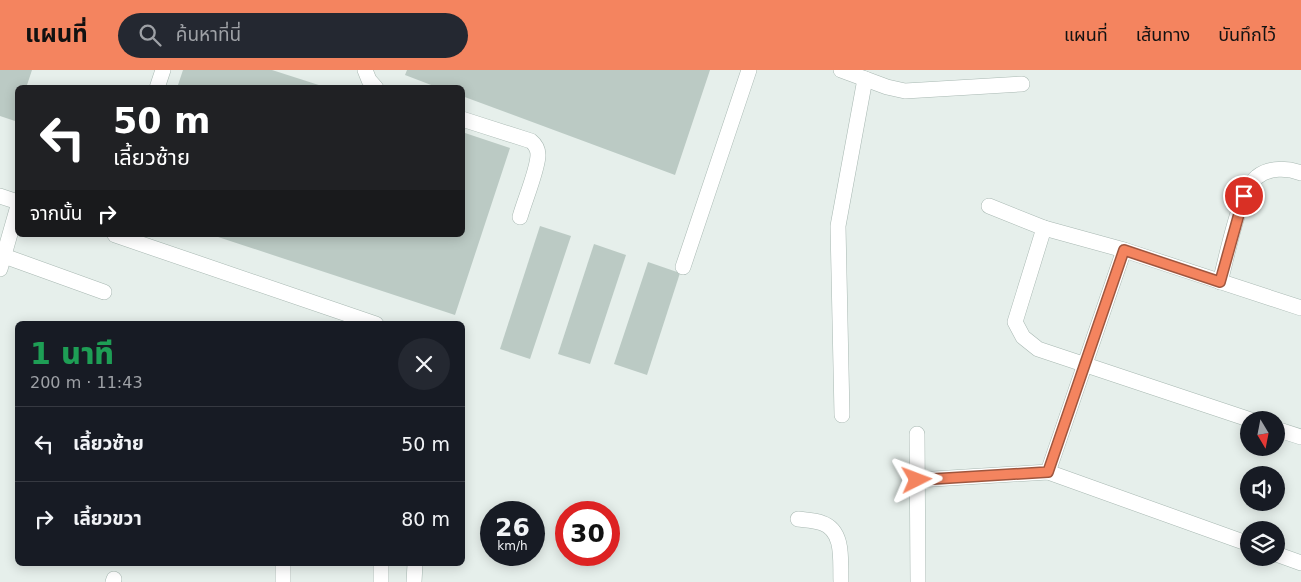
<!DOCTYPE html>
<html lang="th">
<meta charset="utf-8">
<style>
body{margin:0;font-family:"DejaVu Sans","Noto Sans Thai",sans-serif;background:#242831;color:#f1f3f6;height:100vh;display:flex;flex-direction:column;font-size:19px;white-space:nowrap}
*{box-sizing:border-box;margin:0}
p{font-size:16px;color:#9ea1a6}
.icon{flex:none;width:28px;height:28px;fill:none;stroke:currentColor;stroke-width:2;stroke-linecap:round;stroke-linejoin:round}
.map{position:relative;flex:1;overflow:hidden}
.drawer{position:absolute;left:15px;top:251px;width:450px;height:245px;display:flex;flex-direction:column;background:#171b24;border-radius:8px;box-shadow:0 2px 12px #0003}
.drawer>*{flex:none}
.banner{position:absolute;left:15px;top:15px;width:450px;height:152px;border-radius:8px;box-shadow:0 2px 12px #0003;background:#202124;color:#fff;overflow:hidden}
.needle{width:32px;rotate:170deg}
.tools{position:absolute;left:1240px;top:341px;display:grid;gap:10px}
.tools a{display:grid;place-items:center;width:45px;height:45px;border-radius:50%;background:#171b24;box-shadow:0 2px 12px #0003;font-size:25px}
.speed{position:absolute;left:480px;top:431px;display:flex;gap:10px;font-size:25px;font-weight:700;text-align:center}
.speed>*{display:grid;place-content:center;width:65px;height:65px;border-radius:50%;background:#171b24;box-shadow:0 2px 12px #0003;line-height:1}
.speed small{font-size:12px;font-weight:400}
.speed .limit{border:8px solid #d22;background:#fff;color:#111}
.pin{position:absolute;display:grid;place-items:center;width:42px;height:42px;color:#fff;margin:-21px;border:2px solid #fff;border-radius:50%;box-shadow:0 1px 5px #0007}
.me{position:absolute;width:55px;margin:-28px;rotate:87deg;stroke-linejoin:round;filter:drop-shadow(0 0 4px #0008)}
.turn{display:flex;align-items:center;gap:18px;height:105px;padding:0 15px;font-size:22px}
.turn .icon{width:65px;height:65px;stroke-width:2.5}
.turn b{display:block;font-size:35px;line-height:42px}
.then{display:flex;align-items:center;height:48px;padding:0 15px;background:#0003;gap:10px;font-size:19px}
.round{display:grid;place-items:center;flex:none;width:52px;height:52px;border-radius:26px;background:#242831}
.summary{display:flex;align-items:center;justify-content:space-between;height:85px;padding:0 15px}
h1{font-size:30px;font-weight:800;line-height:38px;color:#1e9e55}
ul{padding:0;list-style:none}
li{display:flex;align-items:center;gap:15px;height:75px;padding:0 15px;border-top:1px solid #363941}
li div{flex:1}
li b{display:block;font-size:19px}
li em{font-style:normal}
header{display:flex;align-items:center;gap:30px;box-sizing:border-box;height:70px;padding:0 25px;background:#f4845f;color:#111}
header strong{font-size:24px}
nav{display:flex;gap:28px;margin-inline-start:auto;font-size:18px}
.search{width:350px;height:45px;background:#242831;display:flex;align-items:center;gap:12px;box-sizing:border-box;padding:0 18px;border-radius:28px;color:#9ea1a6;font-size:19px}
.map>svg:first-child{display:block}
</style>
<header>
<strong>แผนที่</strong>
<div class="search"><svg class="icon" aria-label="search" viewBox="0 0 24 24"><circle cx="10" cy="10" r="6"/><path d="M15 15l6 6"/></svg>ค้นหาที่นี่</div>
<nav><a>แผนที่</a><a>เส้นทาง</a><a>บันทึกไว้</a></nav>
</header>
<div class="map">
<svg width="1301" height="512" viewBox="0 0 1301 512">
<rect width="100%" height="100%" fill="#e6efeb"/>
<g fill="#bbcac4">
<polygon points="0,0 32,0 26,18 18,18 18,43 15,51 0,46"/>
<polygon points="183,0 272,0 325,17 177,18"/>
<polygon points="407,0 710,0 675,105 462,26 462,18 439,18 405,5"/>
<polygon points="462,62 510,78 455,245 212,165 462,165"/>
<polygon points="540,156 571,166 530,289 500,279"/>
<polygon points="594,174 626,185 590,294 558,284"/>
<polygon points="648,192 680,203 647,305 614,294"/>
</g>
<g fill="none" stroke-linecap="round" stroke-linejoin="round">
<g stroke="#a8b8b2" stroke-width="16">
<g id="minor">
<polyline points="365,0 369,10 376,18"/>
<polyline points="841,0 887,17 905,21 1022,14"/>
<polyline points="157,18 163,0"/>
<path d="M462 49 531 71C536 75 538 79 538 85 538 99 524 132 520 147"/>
<polyline points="0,126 18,132"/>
<polyline points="989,136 1044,158 1124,180 1301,238"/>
<polyline points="1044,158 1015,252 1023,267 1038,279 1251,350"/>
<polyline points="115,165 376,254"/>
<polyline points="4,186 104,222"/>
<polyline points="683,197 749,0"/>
<polyline points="0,199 18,136"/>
<path d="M1220 212C1227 187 1239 121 1257 107 1269 97 1288 98 1301 103"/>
<polyline points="842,345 838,156 865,9"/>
<polyline points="1276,359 1301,367"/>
<polyline points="917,364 918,512"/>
<polyline points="1048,402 1124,180"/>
<polyline points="917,410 1048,402 1249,474"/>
<path d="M798 449C805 450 814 450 822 453 845 461 840 492 841 512"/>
<polyline points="1276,484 1301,493"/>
<polyline points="283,494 283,512"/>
<polyline points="113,512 114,509"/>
<polyline points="381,512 381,494"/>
<polyline points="414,512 415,494"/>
</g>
</g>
<use href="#minor" stroke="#fff" stroke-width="15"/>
</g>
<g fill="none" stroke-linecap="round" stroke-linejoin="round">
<g stroke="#9f563e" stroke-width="12">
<polyline id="route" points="917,410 1048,402 1124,180 1220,212 1244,126"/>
</g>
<use href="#route" stroke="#f4845f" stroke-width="9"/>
</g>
</svg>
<div class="tools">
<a><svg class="needle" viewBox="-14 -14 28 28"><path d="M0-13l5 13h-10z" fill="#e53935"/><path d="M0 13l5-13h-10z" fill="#9ea1a6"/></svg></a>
<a><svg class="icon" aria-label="sound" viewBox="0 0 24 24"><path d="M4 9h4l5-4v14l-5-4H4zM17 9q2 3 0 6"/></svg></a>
<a><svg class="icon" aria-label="layers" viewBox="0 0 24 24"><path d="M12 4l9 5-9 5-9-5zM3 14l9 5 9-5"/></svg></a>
</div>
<div class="speed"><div>26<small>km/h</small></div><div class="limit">30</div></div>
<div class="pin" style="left:1244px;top:126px;background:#d93025"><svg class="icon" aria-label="arrive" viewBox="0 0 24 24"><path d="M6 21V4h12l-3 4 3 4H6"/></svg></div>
<svg class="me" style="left:917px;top:410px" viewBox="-20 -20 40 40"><path d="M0-17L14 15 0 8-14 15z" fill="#f4845f" stroke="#fff" stroke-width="4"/></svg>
<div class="banner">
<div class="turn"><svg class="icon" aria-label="left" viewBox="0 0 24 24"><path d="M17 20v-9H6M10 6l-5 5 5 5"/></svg><div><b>50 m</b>เลี้ยวซ้าย</div></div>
<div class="then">จากนั้น<svg class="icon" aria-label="right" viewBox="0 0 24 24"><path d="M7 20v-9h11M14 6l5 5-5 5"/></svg></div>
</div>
<section class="drawer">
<div class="summary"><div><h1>1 นาที</h1><p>200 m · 11:43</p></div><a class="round"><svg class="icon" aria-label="close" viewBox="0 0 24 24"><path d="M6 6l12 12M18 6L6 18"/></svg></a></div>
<ul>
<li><svg class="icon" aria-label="left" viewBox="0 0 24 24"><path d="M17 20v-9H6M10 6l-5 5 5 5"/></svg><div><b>เลี้ยวซ้าย</b></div><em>50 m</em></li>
<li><svg class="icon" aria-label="right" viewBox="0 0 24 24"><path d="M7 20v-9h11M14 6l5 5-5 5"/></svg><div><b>เลี้ยวขวา</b></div><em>80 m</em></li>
</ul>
</section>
</div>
